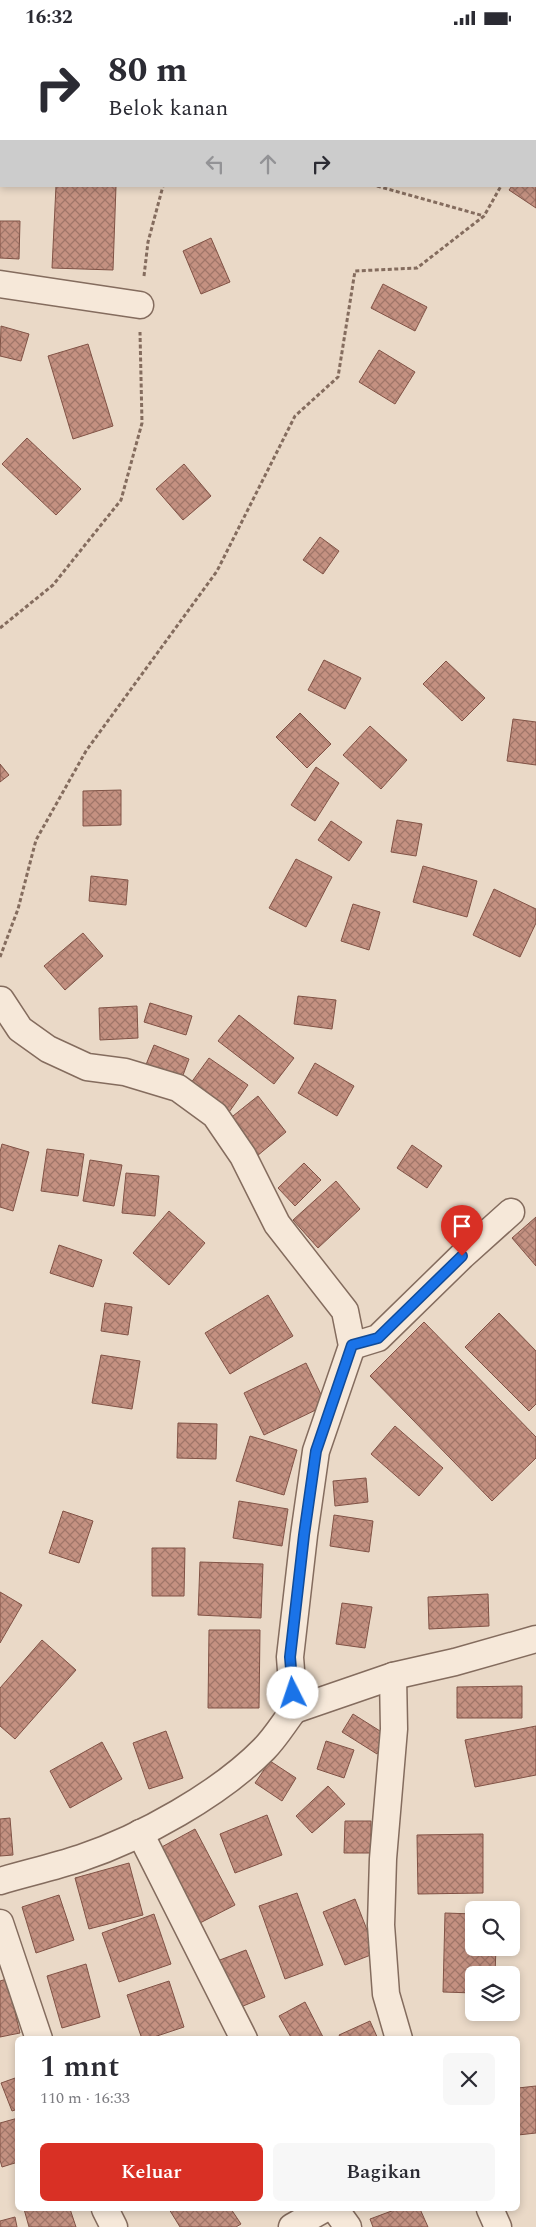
<!DOCTYPE html>
<html lang="id">
<meta charset="utf-8">
<style>
body{margin:0;font-family:Spectral,serif;background:#f7f7f7;color:#2b2b33;height:100vh;display:flex;flex-direction:column;font-size:19px;white-space:nowrap}
*{box-sizing:border-box;margin:0}
p{font-size:16px;color:#7c7c81}
.icon{flex:none;width:28px;height:28px;fill:none;stroke:currentColor;stroke-width:2;stroke-linecap:round;stroke-linejoin:round}
.map{position:relative;flex:1;overflow:hidden}
.details{position:absolute;left:15px;top:2001px;width:505px;height:175px;display:flex;flex-direction:column;background:#fff;border-radius:8px;box-shadow:0 2px 8px #0003}
.details>*{flex:none}
.banner{position:absolute;left:0px;top:0px;width:536px;height:152px;box-shadow:0 2px 8px #0003;background:#fff;color:#2b2b33;overflow:hidden}
.buttons{position:absolute;left:465px;top:1866px;display:grid;gap:10px}
.buttons a{display:grid;place-items:center;width:55px;height:55px;border-radius:8px;background:#fff;box-shadow:0 2px 8px #0003;font-size:25px}
.pin{position:absolute;display:grid;place-items:center;width:42px;height:42px;color:#fff;margin:-51px -21px;border-radius:50% 50% 50% 0;rotate:-45deg;box-shadow:0 0 5px #0007}
.pin .icon{rotate:45deg}
.me{position:absolute;width:55px;margin:-28px;rotate:356deg;stroke-linejoin:round;filter:drop-shadow(0 0 4px #0008)}
.turn{display:flex;align-items:center;gap:18px;height:105px;padding:0 25px;font-size:22px}
.turn .icon{width:65px;height:65px;stroke-width:2.5}
.turn b{display:block;font-size:35px;line-height:42px}
.lanes{display:flex;align-items:center;height:48px;padding:0 25px;background:#0003;justify-content:center;gap:25px;direction:ltr}
.lanes .off{opacity:.35}
.round{display:grid;place-items:center;flex:none;width:52px;height:52px;border-radius:8px;background:#f7f7f7}
.overview{display:flex;align-items:center;justify-content:space-between;height:85px;padding:0 25px}
h1{font-size:30px;font-weight:600;line-height:38px}
.button{display:flex;gap:10px;margin-top:auto;padding:10px 25px}
.button a{flex:1;height:58px;border-radius:8px;background:#d93025;color:#fff;font-size:20px;font-weight:600;line-height:58px;text-align:center}
.button a+a{background:#f7f7f7;color:#2b2b33}
.status{display:flex;justify-content:space-between;align-items:center;height:35px;padding:0 25px;background:#fff;direction:ltr}
.status svg{height:14px;fill:currentColor}
.map>svg:first-child{display:block}
</style>
<div class="status"><b>16:32</b><svg viewBox="0 0 49 12"><path d="M0 12V9h3v3zM5 12V6h3v6zM10 12V3h3v9zM15 12V0h3v12zM26 1h20v11H26zM47 4h2v5h-2z"/></svg></div>
<div class="map">
<svg width="536" height="2192" viewBox="0 0 536 2192">
<defs>
<pattern id="building-cross-hatch" width="8" height="8" patternUnits="userSpaceOnUse" patternTransform="scale(1.25)"><rect width="8" height="8" fill="#c49181"/><path d="M0 0l8 8M0 8l8-8" fill="none" stroke="#a07669"/></pattern>
</defs>
<rect width="100%" height="100%" fill="#ead9c7"/>
<g fill="url(#building-cross-hatch)" stroke="#815346">
<polygon points="484,0 521,0 485,1"/>
<rect x="0" y="23" width="1" height="40"/>
<polygon points="536,115 536,173 509,155 512,151 535,151"/>
<polygon points="56,151 116,151 113,235 52,233"/>
<polygon points="0,186 20,186 19,224 0,223"/>
<polygon points="211,203 230,247 201,259 183,216"/>
<polygon points="383,249 427,272 415,296 371,273"/>
<polygon points="1,291 29,299 21,326 0,321"/>
<polygon points="88,309 113,391 73,404 48,321"/>
<polygon points="379,315 415,337 395,369 359,347"/>
<polygon points="27,403 81,454 56,480 2,429"/>
<polygon points="184,429 211,461 183,485 156,454"/>
<polygon points="320,502 339,516 323,539 303,525"/>
<polygon points="324,625 361,643 345,674 308,655"/>
<polygon points="446,626 485,663 462,686 423,649"/>
<polygon points="300,678 331,709 307,733 276,702"/>
<polygon points="513,684 536,687 536,730 507,726"/>
<polygon points="370,691 407,725 381,754 343,720"/>
<polygon points="0,729 9,740 0,747"/>
<polygon points="316,732 339,748 315,786 291,770"/>
<polygon points="121,755 121,790 83,791 83,756"/>
<polygon points="397,785 422,789 416,821 391,817"/>
<polygon points="331,786 362,807 349,826 318,805"/>
<polygon points="296,824 332,842 306,892 269,873"/>
<polygon points="423,831 477,846 467,882 413,867"/>
<polygon points="91,841 128,845 126,870 89,866"/>
<polygon points="494,854 536,874 536,888 520,922 473,900"/>
<polygon points="353,869 380,877 369,915 341,906"/>
<polygon points="83,898 103,921 65,955 44,931"/>
<polygon points="298,961 336,965 332,994 294,989"/>
<polygon points="150,968 192,981 186,1000 144,987"/>
<polygon points="137,971 138,1003 100,1005 99,973"/>
<polygon points="239,980 294,1023 274,1049 218,1006"/>
<polygon points="154,1010 189,1024 179,1051 143,1037"/>
<polygon points="209,1023 248,1050 227,1080 188,1052"/>
<polygon points="315,1028 354,1051 337,1081 298,1058"/>
<polygon points="258,1061 286,1097 257,1121 228,1085"/>
<polygon points="2,1109 29,1117 13,1176 0,1172 0,1117"/>
<polygon points="412,1110 442,1131 427,1153 397,1133"/>
<polygon points="47,1114 84,1119 78,1161 41,1156"/>
<polygon points="90,1125 122,1130 114,1171 83,1166"/>
<polygon points="304,1128 321,1145 295,1171 278,1153"/>
<polygon points="126,1138 159,1141 155,1181 122,1178"/>
<polygon points="336,1146 360,1174 318,1213 293,1185"/>
<polygon points="169,1176 205,1208 169,1250 133,1218"/>
<polygon points="536,1182 536,1231 512,1203"/>
<polygon points="59,1210 102,1225 93,1252 50,1238"/>
<polygon points="268,1260 293,1301 230,1339 205,1298"/>
<polygon points="105,1268 132,1272 128,1300 101,1296"/>
<polygon points="499,1278 536,1316 536,1369 529,1376 465,1312"/>
<polygon points="424,1287 536,1402 536,1423 492,1466 370,1341"/>
<polygon points="101,1320 140,1326 132,1374 92,1368"/>
<polygon points="306,1328 326,1370 264,1400 244,1358"/>
<polygon points="178,1388 217,1389 216,1424 177,1423"/>
<polygon points="395,1391 443,1433 419,1461 371,1419"/>
<polygon points="250,1401 297,1415 284,1460 236,1446"/>
<polygon points="366,1443 368,1467 335,1471 333,1446"/>
<polygon points="239,1466 288,1474 282,1511 233,1503"/>
<polygon points="63,1476 93,1486 79,1528 49,1518"/>
<polygon points="334,1480 373,1486 369,1517 330,1511"/>
<polygon points="152,1513 185,1513 184,1561 152,1561"/>
<polygon points="200,1527 263,1529 261,1583 198,1580"/>
<polygon points="0,1557 22,1570 0,1608"/>
<polygon points="488,1559 489,1591 429,1594 428,1562"/>
<polygon points="342,1568 372,1572 365,1613 336,1609"/>
<polygon points="209,1595 260,1595 259,1673 208,1673"/>
<polygon points="42,1605 76,1635 15,1704 0,1691 0,1653"/>
<polygon points="522,1651 522,1683 457,1683 457,1652"/>
<polygon points="353,1679 388,1701 377,1719 342,1697"/>
<polygon points="536,1691 536,1740 475,1752 465,1705"/>
<polygon points="166,1696 183,1743 149,1754 133,1708"/>
<polygon points="326,1706 354,1715 344,1743 317,1734"/>
<polygon points="102,1707 122,1744 70,1773 50,1736"/>
<polygon points="270,1726 296,1743 282,1766 255,1748"/>
<polygon points="328,1751 345,1769 312,1798 296,1781"/>
<polygon points="267,1780 282,1820 235,1838 220,1799"/>
<polygon points="10,1783 13,1820 0,1821 0,1784"/>
<polygon points="345,1786 371,1786 371,1818 344,1818"/>
<polygon points="195,1794 235,1870 198,1889 158,1814"/>
<polygon points="483,1799 483,1858 418,1859 417,1800"/>
<polygon points="129,1828 143,1880 89,1894 75,1843"/>
<polygon points="297,1858 323,1930 285,1944 259,1871"/>
<polygon points="59,1860 74,1905 36,1918 22,1872"/>
<polygon points="355,1864 376,1918 345,1930 323,1877"/>
<polygon points="445,1878 474,1879 474,1912 496,1912 495,1940 474,1940 474,1958 443,1957"/>
<polygon points="154,1879 171,1929 119,1947 102,1898"/>
<polygon points="246,1915 265,1962 231,1976 212,1928"/>
<polygon points="86,1929 100,1982 62,1993 47,1941"/>
<polygon points="7,1944 20,1998 0,2002 0,1946"/>
<polygon points="169,1946 184,1992 148,2004 142,2004 127,1960"/>
<polygon points="305,1967 323,2002 321,2004 292,2004 279,1981"/>
<polygon points="370,1986 378,2004 341,2004 339,2000"/>
<polygon points="18,2042 18,2074 12,2076 1,2048"/>
<polygon points="536,2051 536,2098 518,2100 518,2053"/>
<polygon points="18,2083 18,2127 2,2132 0,2125 0,2088"/>
<polygon points="24,2174 70,2174 76,2192 29,2192"/>
<polygon points="169,2174 231,2174 241,2189 236,2192 180,2192"/>
<polygon points="397,2174 420,2174 428,2192 373,2192 370,2184"/>
<polygon points="15,2182 17,2192 0,2192 0,2186"/>
</g>
<g fill="none" stroke-linecap="round" stroke-linejoin="round">
<g stroke="#846c5e" stroke-width="29">
<g id="street">
<polyline points="0,249 140,270"/>
<polyline points="352,1311 378,1303 462,1221 511,1177"/>
<polyline points="393,1641 394,1694 383,1824 381,1890 386,1959 399,2004"/>
<polyline points="294,1675 393,1641 455,1627 536,1604"/>
<polyline points="140,1798 244,2004"/>
<path d="M0 1846C27 1838 54 1832 81 1823 141 1803 220 1759 264 1714 275 1703 284 1688 294 1675L290 1622 304 1500 316 1416 352 1311 345 1276 277 1189 243 1121 215 1080 178 1053 125 1037 87 1032 48 1014 20 994 1 965"/>
<polyline points="0,1888 39,2004"/>
<polyline points="105,2174 114,2192"/>
<polyline points="335,2174 348,2192"/>
<polyline points="490,2174 498,2192"/>
<polyline points="292,2192 324,2174"/>
</g>
</g>
<g stroke="#846c5e" stroke-width="3" stroke-dasharray="4 2.5" stroke-linecap="butt">
<polyline points="232,1 233,0"/>
<polyline points="535,69 536,64"/>
<polyline points="377,151 484,181"/>
<polyline points="144,241 148,207 163,151"/>
<polyline points="0,593 53,550 121,465 142,388 140,297"/>
<polyline points="0,922 18,874 36,805 86,716 217,536 295,381 338,342 355,236 417,233 484,181 501,151"/>
</g>
<use href="#street" stroke="#f6e8d9" stroke-width="26"/>
</g>
<g fill="none" stroke-linecap="round" stroke-linejoin="round">
<g stroke="#114b97" stroke-width="12">
<polyline id="route" points="293,1658 290,1622 304,1500 316,1416 352,1310 378,1303 462,1221"/>
</g>
<use href="#route" stroke="#1a73e8" stroke-width="9"/>
</g>
</svg>
<div class="buttons">
<a><svg class="icon" aria-label="search" viewBox="0 0 24 24"><circle cx="10" cy="10" r="6"/><path d="M15 15l6 6"/></svg></a>
<a><svg class="icon" aria-label="layers" viewBox="0 0 24 24"><path d="M12 4l9 5-9 5-9-5zM3 14l9 5 9-5"/></svg></a>
</div>
<div class="pin" style="left:462px;top:1221px;background:#d93025"><svg class="icon" aria-label="arrive" viewBox="0 0 24 24"><path d="M6 21V4h12l-3 4 3 4H6"/></svg></div>
<svg class="me" style="left:293px;top:1658px" viewBox="-20 -20 40 40"><circle r="19" fill="#fff"/><path d="M0-13L10 11 0 6-10 11z" fill="#1a73e8"/></svg>
<div class="banner">
<div class="turn"><svg class="icon" aria-label="right" viewBox="0 0 24 24"><path d="M7 20v-9h11M14 6l5 5-5 5"/></svg><div><b>80 m</b>Belok kanan</div></div>
<div class="lanes"><svg class="icon off" aria-label="left" viewBox="0 0 24 24"><path d="M17 20v-9H6M10 6l-5 5 5 5"/></svg><svg class="icon off" aria-label="ahead" viewBox="0 0 24 24"><path d="M12 20V5M6 11l6-6 6 6"/></svg><svg class="icon" aria-label="right" viewBox="0 0 24 24"><path d="M7 20v-9h11M14 6l5 5-5 5"/></svg></div>
</div>
<section class="details">
<div class="overview"><div><h1>1 mnt</h1><p>110 m · 16:33</p></div><a class="round"><svg class="icon" aria-label="close" viewBox="0 0 24 24"><path d="M6 6l12 12M18 6L6 18"/></svg></a></div>
<div class="button"><a>Keluar</a><a>Bagikan</a></div>
</section>
</div>
